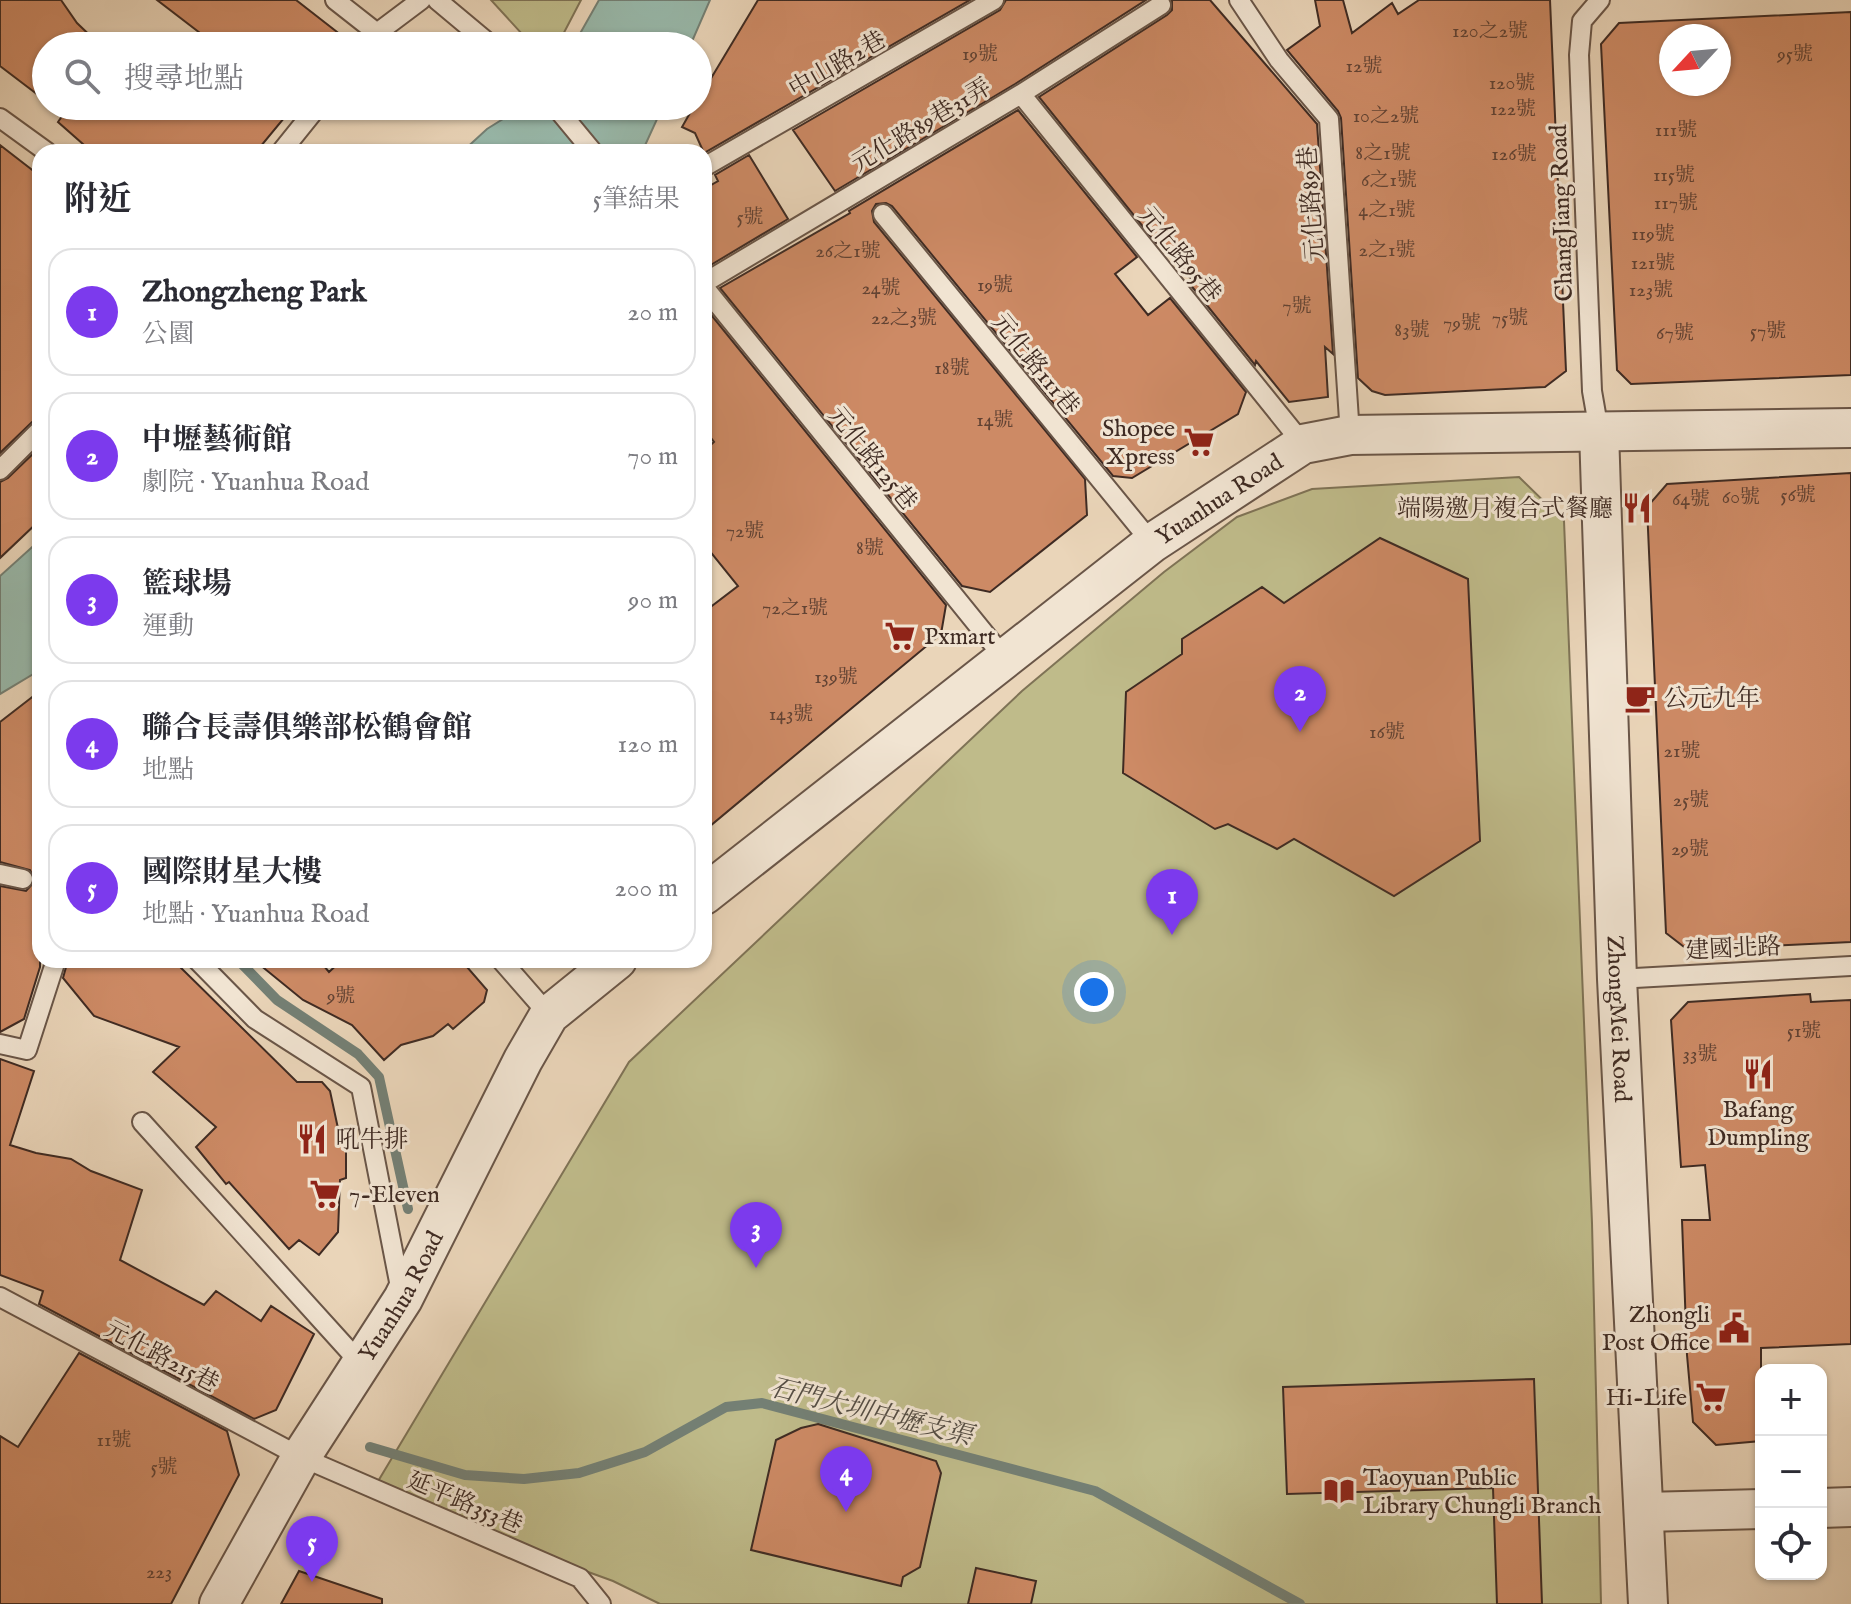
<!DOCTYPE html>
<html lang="zh-TW">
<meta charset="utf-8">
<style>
:root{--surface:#fff;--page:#f7f7f7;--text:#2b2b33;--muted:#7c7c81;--line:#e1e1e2;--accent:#7c3aed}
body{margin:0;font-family:"IM FELL English","Noto Serif TC",serif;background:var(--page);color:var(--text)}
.controls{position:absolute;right:24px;bottom:24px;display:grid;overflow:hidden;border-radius:16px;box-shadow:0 2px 6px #0004}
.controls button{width:72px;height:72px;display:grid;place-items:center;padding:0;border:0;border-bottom:2px solid var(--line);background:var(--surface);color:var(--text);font:40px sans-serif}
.compass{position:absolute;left:1659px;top:24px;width:72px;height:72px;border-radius:50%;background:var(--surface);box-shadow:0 2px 6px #0004;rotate:244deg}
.you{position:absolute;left:1094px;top:992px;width:28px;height:28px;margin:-20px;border:6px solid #fff;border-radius:50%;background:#1a73e8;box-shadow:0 0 0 12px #1a73e833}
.badge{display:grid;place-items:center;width:52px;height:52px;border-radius:50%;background:var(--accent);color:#fff;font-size:26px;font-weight:700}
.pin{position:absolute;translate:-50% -66px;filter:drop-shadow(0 2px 4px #0008)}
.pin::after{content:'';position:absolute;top:42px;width:28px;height:24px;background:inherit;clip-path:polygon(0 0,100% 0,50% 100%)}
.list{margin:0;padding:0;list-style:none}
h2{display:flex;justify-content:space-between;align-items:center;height:104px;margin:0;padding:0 32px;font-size:34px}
h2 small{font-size:26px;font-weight:400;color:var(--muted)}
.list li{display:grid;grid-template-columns:52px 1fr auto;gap:24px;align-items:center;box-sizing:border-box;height:128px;margin:0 16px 16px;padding:0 16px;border:2px solid var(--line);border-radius:24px}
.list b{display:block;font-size:30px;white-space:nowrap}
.list p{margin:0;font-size:26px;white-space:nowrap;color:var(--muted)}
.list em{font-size:26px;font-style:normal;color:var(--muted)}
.icon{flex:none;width:44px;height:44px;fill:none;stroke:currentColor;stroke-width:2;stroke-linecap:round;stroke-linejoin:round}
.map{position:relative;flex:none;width:1851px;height:1604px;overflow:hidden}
.search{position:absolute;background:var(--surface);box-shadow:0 2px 6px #0004;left:32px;top:32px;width:680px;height:88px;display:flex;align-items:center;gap:20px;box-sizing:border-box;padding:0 28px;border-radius:44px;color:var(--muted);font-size:30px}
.panel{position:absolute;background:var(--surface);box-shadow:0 2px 6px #0004;left:32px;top:144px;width:680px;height:824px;border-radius:24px}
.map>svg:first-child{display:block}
</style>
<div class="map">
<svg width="1851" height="1604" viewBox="0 0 1851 1604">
<rect width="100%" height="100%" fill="#ead5b9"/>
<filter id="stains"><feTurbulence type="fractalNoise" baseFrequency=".0025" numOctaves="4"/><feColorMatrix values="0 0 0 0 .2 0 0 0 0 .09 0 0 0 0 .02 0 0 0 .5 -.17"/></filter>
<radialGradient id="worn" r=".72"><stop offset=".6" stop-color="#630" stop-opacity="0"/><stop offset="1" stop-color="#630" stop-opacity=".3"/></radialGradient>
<path fill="#bfbb8a" stroke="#7f7356" stroke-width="2" d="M 491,0 L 581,0 L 557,46 L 533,46 Z
M 1519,477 L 1564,521 L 1592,1223 L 1601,1604 L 660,1604 L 613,1581 L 371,1493 L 629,1062 L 1022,691 L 1164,572 L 1237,517 L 1312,489 Z"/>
<path fill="#98b9ab" stroke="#748075" stroke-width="2" d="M 599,0 L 710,0 L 690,46 L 573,46 Z
M 519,106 L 663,106 L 642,152 L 462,152 L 487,129 L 511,114 Z
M 40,540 L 40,670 L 0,694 L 0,576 Z"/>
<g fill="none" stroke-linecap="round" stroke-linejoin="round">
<path stroke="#748075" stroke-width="10" d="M 238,960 L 277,1000 L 358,1054 L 379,1077 L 408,1209
M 370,1447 L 465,1475 L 524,1479 L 579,1473 L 645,1452 L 726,1407 L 762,1403 L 1095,1491 L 1300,1604"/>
</g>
<path fill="#cd8a65" stroke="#3f2b23" stroke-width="2" fill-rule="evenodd" d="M 0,0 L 61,0 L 77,23 L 101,46 L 46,46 L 46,101 L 0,66 Z
M 157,0 L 296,0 L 355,46 L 217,46 Z
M 758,0 L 970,0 L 704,153 L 695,133 L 682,127 L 694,106 L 698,106 L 698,100 Z
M 1006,0 L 1146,0 L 1015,84 L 835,191 L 793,130 L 1000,10 Z
M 1172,0 L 1210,0 L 1317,124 L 1333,354 L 1325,347 L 1328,397 L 1289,402 L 1256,361 L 1255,365 L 1189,283 L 1192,280 L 1160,240 L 1156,243 L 1039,97 L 1167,15 L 1172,10 Z
M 1315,0 L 1343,0 L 1352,33 L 1392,3 L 1398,14 L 1419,0 L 1550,0 L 1566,371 L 1545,387 L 1385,395 L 1372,391 L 1358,378 L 1341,118 L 1338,111 L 1287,50 L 1320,26 Z
M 1851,12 L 1851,375 L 1631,384 L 1617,370 L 1601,44 L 1619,23 ZM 1671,36 L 1719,36 L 1719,84 L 1671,84 Z
M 69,106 L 294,106 L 256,152 L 92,152 L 58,122 Z
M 1018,110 L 1137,257 L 1115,274 L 1148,315 L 1170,298 L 1246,392 L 1238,414 L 1132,478 L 1113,476 L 892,206 L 886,203 L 876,204 L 872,211 L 874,222 L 1085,479 L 1087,515 L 990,592 L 962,586 L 720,288 L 850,213 L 849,211 Z
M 0,145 L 40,176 L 40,418 L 32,422 L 0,453 Z
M 749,155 L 788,219 L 704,269 L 704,189 L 718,181 L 715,175 Z
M 704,306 L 946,605 L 941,634 L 704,831 L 704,612 L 738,586 L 704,544 L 704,451 L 714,442 L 704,429 Z
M 40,447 L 40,520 L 0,558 L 0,482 L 8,478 Z
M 1851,473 L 1851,942 L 1688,950 L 1666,933 L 1647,507 L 1667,484 Z
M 1380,538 L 1468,579 L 1480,841 L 1394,896 L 1294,839 L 1277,849 L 1228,824 L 1215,829 L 1123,773 L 1126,692 L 1182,654 L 1182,639 L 1262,587 L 1284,603 Z
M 40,691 L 40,967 L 24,1019 L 0,1032 L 0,886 L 26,891 L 35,881 L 30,870 L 0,862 L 0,722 Z
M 68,960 L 173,960 L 297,1082 L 322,1082 L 330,1091 L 339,1133 L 346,1130 L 346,1178 L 340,1180 L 338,1232 L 319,1255 L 299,1240 L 289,1249 L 229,1182 L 226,1184 L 196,1147 L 216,1127 L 153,1072 L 179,1047 L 94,1016 L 63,978 Z
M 254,960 L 319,960 L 329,972 L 342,960 L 461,960 L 487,990 L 484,1002 L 453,1029 L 448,1024 L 433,1036 L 401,1045 L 384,1060 L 352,1025 L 303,1000 Z
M 1810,994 L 1811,1002 L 1851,1000 L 1851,1344 L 1761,1348 L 1761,1441 L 1716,1445 L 1693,1422 L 1687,1355 L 1682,1220 L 1710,1220 L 1705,1165 L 1681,1167 L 1671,1020 L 1688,1002 Z
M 0,1059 L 34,1071 L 10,1145 L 36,1153 L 71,1159 L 91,1171 L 142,1190 L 120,1260 L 204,1305 L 216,1291 L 261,1321 L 271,1306 L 314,1334 L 276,1410 L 254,1419 L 39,1304 L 43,1291 L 0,1275 Z
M 79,1353 L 227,1431 L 239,1475 L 171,1604 L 0,1604 L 0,1436 L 18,1447 Z
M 1534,1379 L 1542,1604 L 1497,1604 L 1493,1488 L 1287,1494 L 1283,1387 Z
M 818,1424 L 936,1461 L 941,1473 L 920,1567 L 903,1577 L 901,1586 L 751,1550 L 776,1440 L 801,1428 Z
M 976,1568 L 1036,1581 L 1031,1604 L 968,1604 Z
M 299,1571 L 382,1599 L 382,1604 L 281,1604 Z"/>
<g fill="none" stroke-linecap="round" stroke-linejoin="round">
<g stroke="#6a5648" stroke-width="22">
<path id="lane" d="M 335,0 L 377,33
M 437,0 L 492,46
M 1239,0 L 1279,60 L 1329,119 L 1350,435
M 367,46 L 377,33 L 421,0
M 1021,94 L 1303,444
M 555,106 L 593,152
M 0,118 L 47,152
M 281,152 L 318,106
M 704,167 L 994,0
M 883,214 L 1152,543
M 704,283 L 1021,94 L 1161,5
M 704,287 L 1006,660
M 1599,431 L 1592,391 L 1579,55 L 1582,21 L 1600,0
M 0,470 L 40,430
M 0,874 L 23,879
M 197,960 L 255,1019 L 361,1087 L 401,1292
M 501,960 L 549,1015
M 1617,979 L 1851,966
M 0,1044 L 27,1050 L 56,960
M 142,1122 L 361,1364
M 0,1297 L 301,1457 L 580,1578 L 601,1604"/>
</g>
<g stroke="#6a5648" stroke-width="42">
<g id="street">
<path id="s1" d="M 1599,431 L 1617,979 L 1648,1604"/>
<path id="s2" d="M 704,895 L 1152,543 L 1303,444 L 1350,435 L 1851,428"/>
<path d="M 1821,1508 L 1851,1507"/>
<path d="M 1645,1512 L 1761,1509"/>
<path id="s3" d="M 219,1604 L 301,1457 L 403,1299 L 523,1060 L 549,1015 L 617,960"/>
</g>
</g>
<use href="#lane" stroke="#f1e4d2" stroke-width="18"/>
<use href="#street" stroke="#f1e4d2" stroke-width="38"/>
</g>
<defs>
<g id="supermarket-bare" transform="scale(2.4)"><path d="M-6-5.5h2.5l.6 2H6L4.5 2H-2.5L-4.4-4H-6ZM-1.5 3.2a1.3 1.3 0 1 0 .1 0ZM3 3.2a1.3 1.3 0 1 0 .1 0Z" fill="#8f2418" stroke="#f1e4d2" stroke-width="2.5" paint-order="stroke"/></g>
<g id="restaurant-bare" transform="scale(2.4)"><path d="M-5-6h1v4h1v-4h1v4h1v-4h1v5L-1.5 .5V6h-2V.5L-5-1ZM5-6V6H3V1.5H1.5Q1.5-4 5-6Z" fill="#8f2418" stroke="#f1e4d2" stroke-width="2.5" paint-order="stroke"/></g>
<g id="cafe-bare" transform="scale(2.4)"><path d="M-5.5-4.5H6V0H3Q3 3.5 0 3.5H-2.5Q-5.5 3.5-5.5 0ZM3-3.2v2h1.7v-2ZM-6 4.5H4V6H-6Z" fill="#8f2418" stroke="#f1e4d2" stroke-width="2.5" paint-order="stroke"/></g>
<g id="civic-bare" transform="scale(2.4)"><path d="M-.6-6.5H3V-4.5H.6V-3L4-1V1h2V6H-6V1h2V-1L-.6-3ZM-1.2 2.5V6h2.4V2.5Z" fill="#8f2418" stroke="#f1e4d2" stroke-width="2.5" paint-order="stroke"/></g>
<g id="library-bare" transform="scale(2.4)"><path d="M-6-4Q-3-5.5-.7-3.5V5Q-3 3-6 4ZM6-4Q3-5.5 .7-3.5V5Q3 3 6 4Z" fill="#8f2418" stroke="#f1e4d2" stroke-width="2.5" paint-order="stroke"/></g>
</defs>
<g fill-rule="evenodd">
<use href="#supermarket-bare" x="1199" y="442"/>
<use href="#restaurant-bare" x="1637" y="508"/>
<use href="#supermarket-bare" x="900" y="636"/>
<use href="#cafe-bare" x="1640" y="698"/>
<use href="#restaurant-bare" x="1758" y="1074"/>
<use href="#restaurant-bare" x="312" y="1139"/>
<use href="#supermarket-bare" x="325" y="1194"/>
<use href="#civic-bare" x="1734" y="1328"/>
<use href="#supermarket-bare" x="1711" y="1397"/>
<use href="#library-bare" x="1339" y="1491"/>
</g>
<g text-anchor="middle" stroke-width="6" stroke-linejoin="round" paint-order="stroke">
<g font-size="20" fill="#624334">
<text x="1490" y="37">120之2號</text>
<text x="980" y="60">19號</text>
<text x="1795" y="60">95號</text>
<text x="1364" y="72">12號</text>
<text x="1512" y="89">120號</text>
<text x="1513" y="115">122號</text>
<text x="1386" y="122">10之2號</text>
<text x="1676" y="136">111號</text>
<text x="1383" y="159">8之1號</text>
<text x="1514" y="160">126號</text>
<text x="1674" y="181">115號</text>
<text x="1389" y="186">6之1號</text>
<text x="1676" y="209">117號</text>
<text x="1387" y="216">4之1號</text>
<text x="750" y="223">5號</text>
<text x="1653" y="240">119號</text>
<text x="1387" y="256">2之1號</text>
<text x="848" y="257">26之1號</text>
<text x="1653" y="269">121號</text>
<text x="995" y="291">19號</text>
<text x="881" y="294">24號</text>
<text x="1651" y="296">123號</text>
<text x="1297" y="312">7號</text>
<text x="904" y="324">22之3號</text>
<text x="1510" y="324">75號</text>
<text x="1462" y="329">79號</text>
<text x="1412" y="336">83號</text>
<text x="1768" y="337">57號</text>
<text x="1675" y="339">67號</text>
<text x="952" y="374">18號</text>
<text x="995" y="426">14號</text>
<text x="1798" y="501">56號</text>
<text x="1741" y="503">60號</text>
<text x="1691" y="505">64號</text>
<text x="745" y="537">72號</text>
<text x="870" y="554">8號</text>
<text x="795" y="614">72之1號</text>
<text x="836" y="683">139號</text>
<text x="791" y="720">143號</text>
<text x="1387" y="738">16號</text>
<text x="1682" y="757">21號</text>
<text x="1691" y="806">25號</text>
<text x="1690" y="855">29號</text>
<text x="341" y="1002">9號</text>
<text x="1804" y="1037">51號</text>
<text x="1700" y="1060">33號</text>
<text x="114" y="1446">11號</text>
<text x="164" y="1473">5號</text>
<text x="159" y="1578">223</text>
</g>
<g font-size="24" fill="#3f2b23" stroke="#f1e4d2">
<text transform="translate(837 64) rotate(-30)" y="8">中山路2巷</text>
<text transform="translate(921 125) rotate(-31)" y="8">元化路89巷31弄</text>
<text transform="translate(1311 204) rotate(-94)" y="8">元化路89巷</text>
<text transform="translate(1561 213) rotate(-92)" y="8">ChangJiang Road</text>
<text transform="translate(1180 254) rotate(51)" y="8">元化路95巷</text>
<text transform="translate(1036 364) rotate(51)" y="8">元化路111巷</text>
<text transform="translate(873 458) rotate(51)" y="8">元化路125巷</text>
<text dy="8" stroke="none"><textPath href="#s2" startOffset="650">Yuanhua Road</textPath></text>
<text transform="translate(1733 948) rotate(-3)" y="8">建國北路</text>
<text dy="8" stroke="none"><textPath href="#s1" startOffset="588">ZhongMei Road</textPath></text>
<text dy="8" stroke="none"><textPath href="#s3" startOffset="358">Yuanhua Road</textPath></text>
<text transform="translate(162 1356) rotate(28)" y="8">元化路215巷</text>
<text transform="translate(465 1502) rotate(23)" y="8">延平路353巷</text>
</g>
<g font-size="24" fill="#3f2b23" stroke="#f1e4d2" text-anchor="start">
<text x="1175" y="436" text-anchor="end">Shopee<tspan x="1175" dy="28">Xpress</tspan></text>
<text x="1613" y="516" text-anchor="end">端陽邀月複合式餐廳</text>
<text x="924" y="644">Pxmart</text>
<text x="1664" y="706">公元九年</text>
<text x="1758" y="1117" text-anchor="middle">Bafang<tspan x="1758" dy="28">Dumpling</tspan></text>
<text x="336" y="1147">吼牛排</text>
<text x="349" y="1202">7-Eleven</text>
<text x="1710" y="1322" text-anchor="end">Zhongli<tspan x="1710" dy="28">Post Office</tspan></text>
<text x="1687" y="1405" text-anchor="end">Hi-Life</text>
<text x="1363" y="1485">Taoyuan Public<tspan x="1363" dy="28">Library Chungli Branch</tspan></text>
</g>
<g font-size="26" font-style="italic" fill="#554e45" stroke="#f1e4d2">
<text transform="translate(871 1411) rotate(14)" y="9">石門大圳中壢支渠</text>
</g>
</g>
<rect width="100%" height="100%" filter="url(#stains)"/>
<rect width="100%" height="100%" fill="url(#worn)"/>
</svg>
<div class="controls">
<button>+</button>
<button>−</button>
<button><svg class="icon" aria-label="locate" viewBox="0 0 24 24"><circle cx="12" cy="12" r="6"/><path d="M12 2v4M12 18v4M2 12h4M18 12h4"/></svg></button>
</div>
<svg class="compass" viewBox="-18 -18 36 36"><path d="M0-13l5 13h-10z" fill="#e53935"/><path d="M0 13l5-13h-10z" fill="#7c7c81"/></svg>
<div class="you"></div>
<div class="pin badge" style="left:1172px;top:935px">1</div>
<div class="pin badge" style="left:1300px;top:732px">2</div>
<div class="pin badge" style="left:756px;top:1268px">3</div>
<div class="pin badge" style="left:846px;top:1512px">4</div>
<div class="pin badge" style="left:312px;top:1582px">5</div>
<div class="search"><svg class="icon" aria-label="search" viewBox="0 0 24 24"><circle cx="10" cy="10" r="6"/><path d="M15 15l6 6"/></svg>搜尋地點</div>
<section class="panel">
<h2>附近<small>5筆結果</small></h2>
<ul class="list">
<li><span class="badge">1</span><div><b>Zhongzheng Park</b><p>公園</p></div><em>20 m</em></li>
<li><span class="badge">2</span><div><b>中壢藝術館</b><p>劇院 · Yuanhua Road</p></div><em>70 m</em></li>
<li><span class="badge">3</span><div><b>籃球場</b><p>運動</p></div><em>90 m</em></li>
<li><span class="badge">4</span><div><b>聯合長壽俱樂部松鶴會館</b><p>地點</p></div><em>120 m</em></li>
<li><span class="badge">5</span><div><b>國際財星大樓</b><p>地點 · Yuanhua Road</p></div><em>200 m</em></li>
</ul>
</section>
</div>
